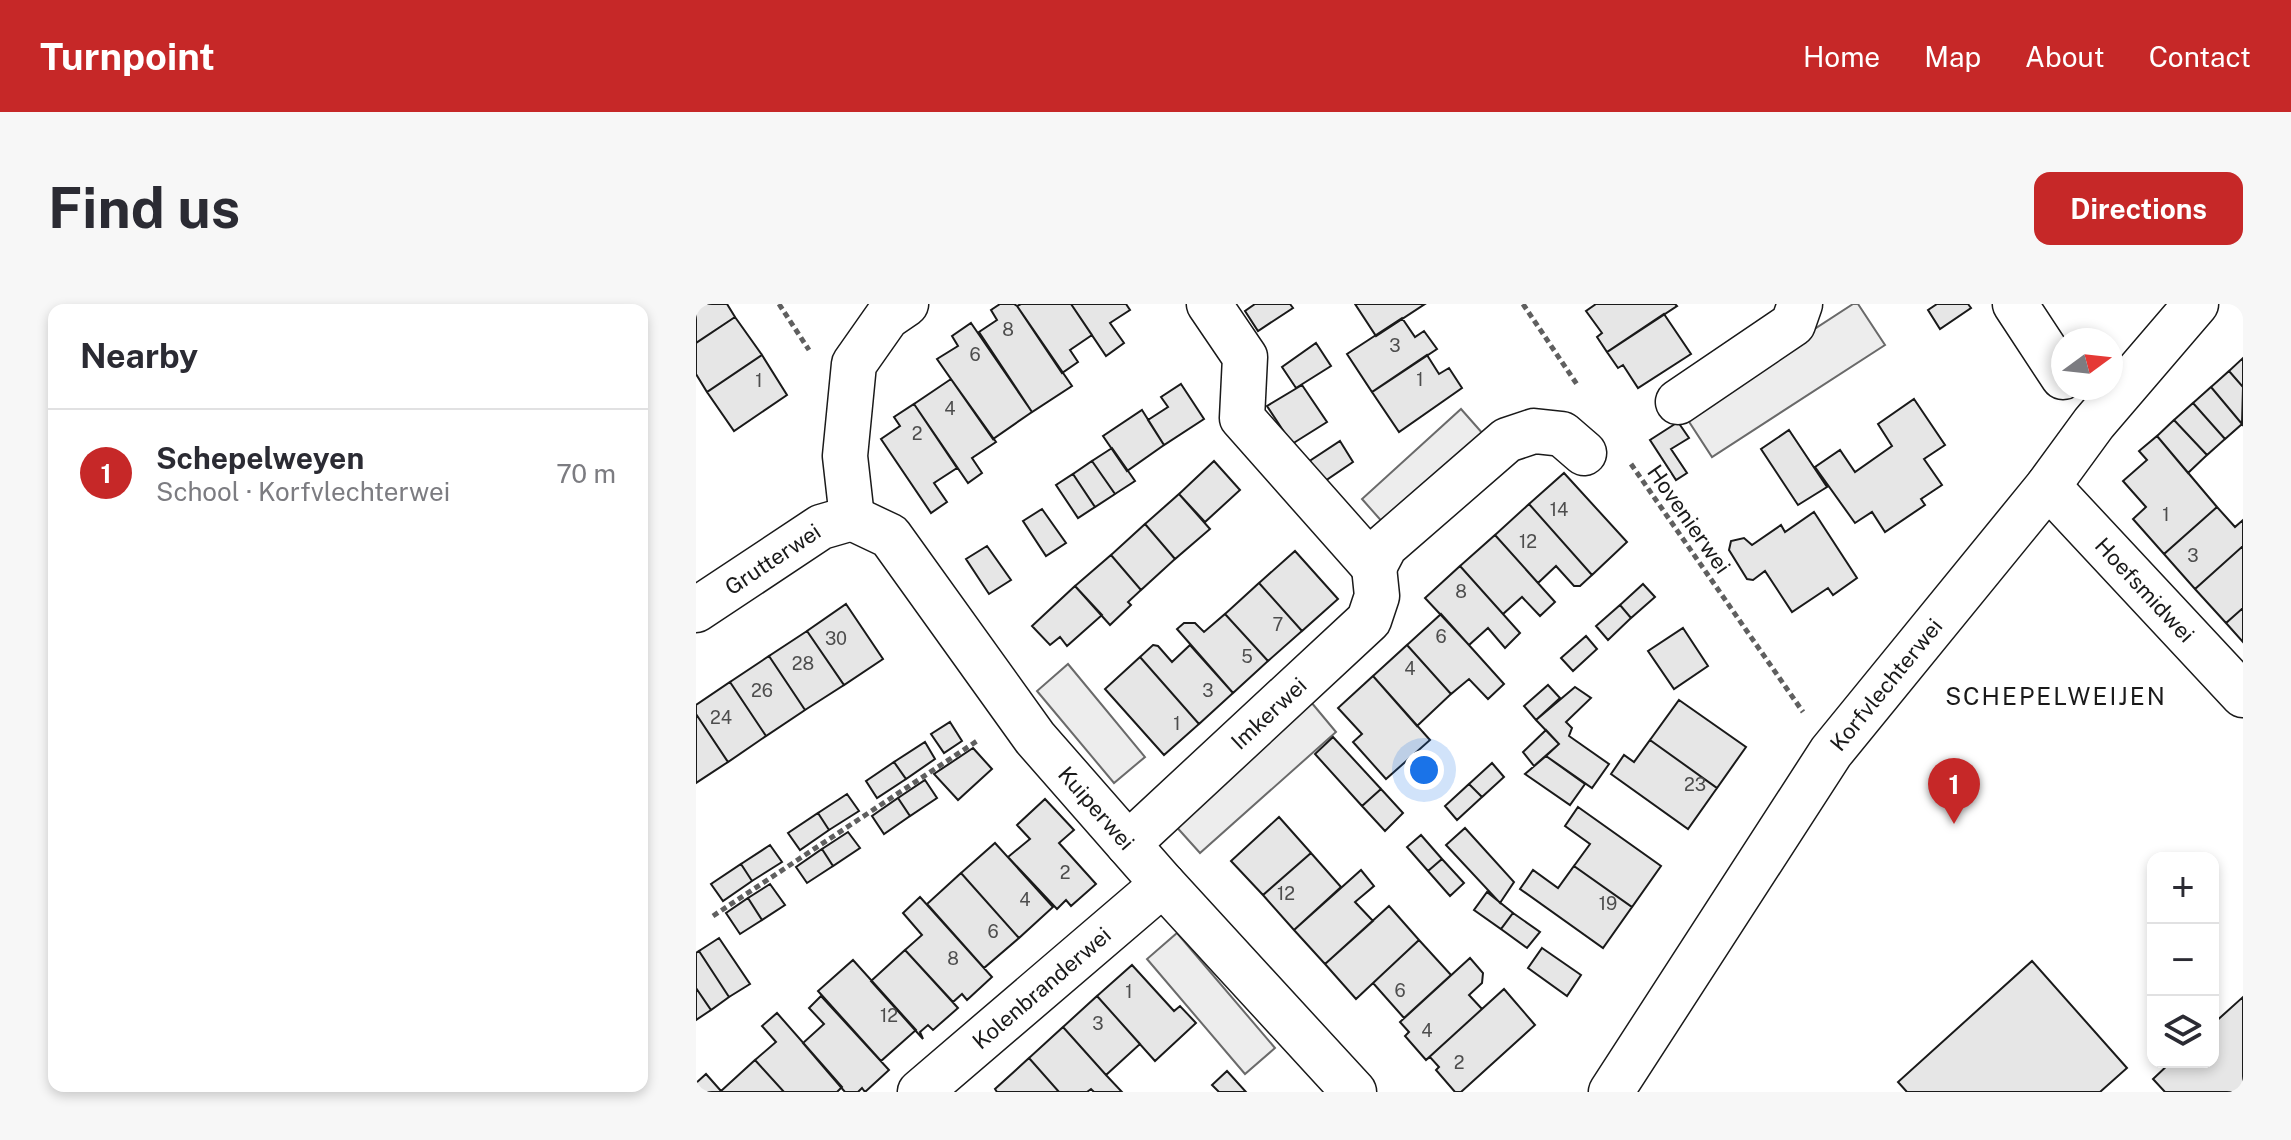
<!DOCTYPE html>
<meta charset="utf-8">
<style>
:root{--surface:#fff;--page:#f7f7f7;--text:#2b2b33;--muted:#7c7c81;--line:#e1e1e2;--accent:#c62828}
body{margin:0;font-family:"Public Sans",sans-serif;background:var(--page);color:var(--text)}
.controls{position:absolute;right:24px;bottom:24px;display:grid;overflow:hidden;border-radius:16px;box-shadow:0 4px 12px #0003}
.controls button{width:72px;height:72px;display:grid;place-items:center;padding:0;border:0;border-bottom:2px solid var(--line);background:var(--surface);color:var(--text);font:40px sans-serif}
.compass{position:absolute;left:1355px;top:24px;width:72px;height:72px;border-radius:50%;background:var(--surface);box-shadow:0 4px 12px #0003;rotate:75deg}
.you{position:absolute;left:728px;top:466px;width:28px;height:28px;margin:-20px;border:6px solid #fff;border-radius:50%;background:#1a73e8;box-shadow:0 0 0 12px #1a73e833}
.badge{display:grid;place-items:center;width:52px;height:52px;border-radius:50%;background:var(--accent);color:#fff;font-size:26px;font-weight:700}
.pin{position:absolute;translate:-50% -66px;filter:drop-shadow(0 2px 4px #0008)}
.pin::after{content:'';position:absolute;top:42px;width:28px;height:24px;background:inherit;clip-path:polygon(0 0,100% 0,50% 100%)}
.list{margin:0;padding:0;list-style:none}
h2{display:flex;justify-content:space-between;align-items:center;height:104px;margin:0;padding:0 32px;font-size:34px}
h2 small{font-size:26px;font-weight:400;color:var(--muted)}
.list li{display:grid;grid-template-columns:52px 1fr auto;gap:24px;align-items:center;box-sizing:border-box;height:128px;padding:0 32px;border-top:2px solid var(--line)}
.list b{display:block;font-size:30px;white-space:nowrap}
.list p{margin:0;font-size:26px;white-space:nowrap;color:var(--muted)}
.list em{font-size:26px;font-style:normal;color:var(--muted)}
.icon{flex:none;width:44px;height:44px;fill:none;stroke:currentColor;stroke-width:2;stroke-linecap:round;stroke-linejoin:round}
.map{position:relative;flex:none;width:1547px;height:788px;overflow:hidden;border-radius:16px}
header{display:flex;align-items:center;gap:48px;box-sizing:border-box;height:112px;padding:0 40px;background:var(--accent);color:#fff}
header strong{font-size:38px}
nav{display:flex;gap:44px;margin-inline-start:auto;font-size:28px}
.intro{display:flex;align-items:center;justify-content:space-between;box-sizing:border-box;height:192px;padding:0 48px}
h1{margin:0;font-size:56px}
.button{padding:20px 36px;border-radius:16px;background:var(--accent);color:#fff;font-size:28px;font-weight:700}
main{display:flex;gap:48px;padding:0 48px}
aside{flex:1;background:var(--surface);border-radius:16px;box-shadow:0 4px 12px #0003}
.map>svg:first-child{display:block}
</style>
<header>
<strong>Turnpoint</strong>
<nav><a>Home</a><a>Map</a><a>About</a><a>Contact</a></nav>
</header>
<div class="intro"><h1>Find us</h1><a class="button">Directions</a></div>
<main>
<aside>
<h2>Nearby<small></small></h2>
<ul class="list">
<li><span class="badge">1</span><div><b>Schepelweyen</b><p>School · Korfvlechterwei</p></div><em>70 m</em></li>
</ul>
</aside>
<div class="map">
<svg width="1547" height="788" viewBox="0 0 1547 788">
<rect width="100%" height="100%" fill="#fff"/>
<path fill="#ededed" stroke="#6a6a6a" stroke-width="2" d="M 1157,0 L 1162,0 L 1189,41 L 1016,153 L 988,110 Z
M 765,105 L 788,131 L 689,221 L 666,195 Z
M 372,360 L 449,453 L 418,479 L 341,387 Z
M 615,398 L 640,428 L 504,549 L 477,519 Z
M 481,629 L 579,744 L 549,770 L 451,655 Z"/>
<path fill="#e6e6e6" stroke="#1a1a1a" stroke-width="2" d="M 0,0 L 31,0 L 39,13 L 0,39 Z
M 304,0 L 318,0 L 321,2 L 376,82 L 336,108 L 283,28 L 301,16 L 295,6 Z
M 325,0 L 375,0 L 396,31 L 374,46 L 382,58 L 366,69 L 321,2 Z
M 375,0 L 430,0 L 434,6 L 414,19 L 428,39 L 410,52 Z
M 559,0 L 594,0 L 597,4 L 562,27 L 549,7 Z
M 659,0 L 729,0 L 680,32 Z
M 900,0 L 979,0 L 981,2 L 911,48 L 901,33 L 906,29 L 890,7 Z
M 1241,0 L 1272,0 L 1275,4 L 1244,25 L 1232,6 Z
M 968,10 L 995,50 L 942,84 L 927,61 L 922,64 L 911,48 Z
M 39,13 L 66,51 L 11,88 L 0,70 L 0,39 Z
M 706,14 L 719,33 L 728,27 L 741,45 L 676,88 L 651,50 Z
M 275,19 L 336,108 L 297,135 L 241,55 L 262,42 L 256,32 Z
M 620,39 L 635,62 L 600,84 L 586,63 Z
M 66,51 L 91,91 L 38,127 L 11,88 Z
M 731,51 L 743,70 L 753,64 L 766,84 L 703,128 L 676,88 Z
M 1547,54 L 1547,83 L 1533,67 Z
M 1533,67 L 1547,83 L 1546,120 L 1515,83 Z
M 255,75 L 300,138 L 276,154 L 286,169 L 272,179 L 218,100 Z
M 485,80 L 508,115 L 468,141 L 452,116 L 472,103 L 465,93 Z
M 606,81 L 631,118 L 596,140 L 571,102 Z
M 1515,83 L 1546,120 L 1529,135 L 1497,99 Z
M 1218,95 L 1249,141 L 1228,155 L 1246,181 L 1225,195 L 1229,201 L 1189,228 L 1176,208 L 1159,219 L 1119,163 L 1144,146 L 1159,168 L 1196,142 L 1182,120 Z
M 1497,99 L 1529,135 L 1511,151 L 1478,116 Z
M 218,100 L 261,164 L 238,179 L 251,198 L 235,209 L 185,135 L 204,122 L 198,113 Z
M 446,106 L 468,141 L 431,167 L 407,132 Z
M 1478,116 L 1511,151 L 1492,169 L 1461,132 Z
M 982,118 L 993,134 L 975,145 L 991,169 L 980,176 L 954,136 Z
M 1093,126 L 1131,183 L 1102,201 L 1065,145 Z
M 1461,132 L 1521,203 L 1468,250 L 1437,215 L 1450,203 L 1427,177 L 1451,156 L 1443,147 Z
M 644,137 L 657,158 L 623,181 L 609,160 Z
M 416,144 L 439,177 L 419,190 L 396,157 Z
M 396,157 L 419,190 L 399,203 L 377,170 Z
M 518,157 L 544,186 L 509,218 L 483,190 Z
M 868,169 L 931,238 L 896,271 L 833,200 Z
M 377,170 L 399,203 L 382,214 L 360,181 Z
M 483,190 L 514,225 L 479,255 L 449,220 Z
M 833,200 L 896,271 L 884,282 L 878,282 L 860,262 L 842,279 L 799,231 Z
M 1521,203 L 1539,223 L 1547,216 L 1547,242 L 1499,285 L 1468,250 Z
M 346,205 L 370,239 L 350,252 L 327,217 Z
M 1118,208 L 1161,274 L 1137,291 L 1132,284 L 1096,308 L 1069,267 L 1057,276 L 1051,275 L 1033,246 L 1035,237 L 1048,234 L 1056,241 L 1085,221 L 1089,228 Z
M 449,220 L 479,255 L 445,286 L 415,251 Z
M 799,231 L 859,298 L 844,312 L 826,293 L 807,310 L 764,262 Z
M 291,242 L 315,276 L 293,290 L 270,255 Z
M 1547,242 L 1547,304 L 1530,319 L 1499,285 Z
M 599,247 L 642,295 L 606,327 L 563,279 Z
M 415,251 L 445,286 L 432,298 L 435,301 L 414,321 L 379,282 Z
M 764,262 L 824,329 L 809,344 L 792,324 L 773,341 L 729,294 Z
M 563,279 L 606,327 L 572,357 L 529,310 Z
M 947,280 L 959,293 L 935,314 L 924,301 Z
M 379,282 L 406,311 L 371,342 L 364,333 L 354,341 L 336,322 Z
M 150,300 L 187,355 L 148,381 L 111,327 Z
M 924,301 L 935,314 L 912,336 L 900,322 Z
M 1547,304 L 1547,338 L 1530,319 Z
M 529,310 L 572,357 L 537,389 L 481,325 L 488,319 L 499,319 L 508,328 Z
M 745,310 L 808,380 L 792,395 L 773,375 L 755,390 L 711,341 Z
M 987,324 L 1012,362 L 978,385 L 952,347 Z
M 111,327 L 148,381 L 109,406 L 73,352 Z
M 890,332 L 901,345 L 877,367 L 865,354 Z
M 457,341 L 462,342 L 476,358 L 494,341 L 537,389 L 503,420 L 444,353 Z
M 711,341 L 755,390 L 721,422 L 677,372 Z
M 73,352 L 109,406 L 70,432 L 34,378 Z
M 444,353 L 503,420 L 468,451 L 409,385 Z
M 677,372 L 734,436 L 690,475 L 657,438 L 666,430 L 642,404 Z
M 34,378 L 70,432 L 32,458 L 0,410 L 0,401 Z
M 852,381 L 864,394 L 840,416 L 828,402 Z
M 879,383 L 895,394 L 870,418 L 876,424 L 873,432 L 913,460 L 896,484 L 850,452 L 863,440 L 840,416 Z
M 983,396 L 1050,443 L 1021,484 L 954,436 Z
M 0,410 L 32,458 L 0,479 Z
M 254,418 L 266,437 L 248,449 L 235,430 Z
M 850,426 L 863,440 L 838,462 L 827,448 Z
M 637,433 L 685,485 L 666,502 L 619,450 Z
M 954,436 L 1021,484 L 992,525 L 915,470 L 928,451 L 938,458 Z
M 229,438 L 239,455 L 210,475 L 198,458 Z
M 277,444 L 296,465 L 262,496 L 238,470 Z
M 850,452 L 889,480 L 874,501 L 829,470 Z
M 198,458 L 210,475 L 181,494 L 170,477 Z
M 796,459 L 808,473 L 786,493 L 773,480 Z
M 229,476 L 241,494 L 214,512 L 202,494 Z
M 773,480 L 786,493 L 761,516 L 749,502 Z
M 685,485 L 707,509 L 689,527 L 666,502 Z
M 151,490 L 163,507 L 133,526 L 122,509 Z
M 202,494 L 214,512 L 188,530 L 176,512 Z
M 349,495 L 378,526 L 363,539 L 400,580 L 375,602 L 370,596 L 361,605 L 312,553 L 334,535 L 321,521 Z
M 882,503 L 965,562 L 936,603 L 878,562 L 894,540 L 869,522 Z
M 122,509 L 133,526 L 104,546 L 92,529 Z
M 583,513 L 615,549 L 567,591 L 535,557 Z
M 769,524 L 818,578 L 804,599 L 750,541 Z
M 152,528 L 164,544 L 137,562 L 126,545 Z
M 725,531 L 746,555 L 732,567 L 711,543 Z
M 299,539 L 357,603 L 323,634 L 265,569 Z
M 74,541 L 86,558 L 56,577 L 45,560 Z
M 126,545 L 137,562 L 111,579 L 100,563 Z
M 615,549 L 645,583 L 598,626 L 567,591 Z
M 746,555 L 768,579 L 754,592 L 732,567 Z
M 45,560 L 56,577 L 27,597 L 15,580 Z
M 878,562 L 936,603 L 907,644 L 824,585 L 837,566 L 862,584 Z
M 665,566 L 678,582 L 659,598 L 677,617 L 629,660 L 598,626 Z
M 265,569 L 323,634 L 288,664 L 231,600 Z
M 74,580 L 89,601 L 66,616 L 52,594 Z
M 791,588 L 817,609 L 805,625 L 778,606 Z
M 224,593 L 296,673 L 271,696 L 266,690 L 257,698 L 209,646 L 226,631 L 207,609 Z
M 52,594 L 66,616 L 44,630 L 30,609 Z
M 693,602 L 723,636 L 660,695 L 629,660 Z
M 817,609 L 844,628 L 831,644 L 805,625 Z
M 23,634 L 54,680 L 33,693 L 3,647 Z
M 723,636 L 755,671 L 708,714 L 677,679 Z
M 846,644 L 885,671 L 871,692 L 832,664 Z
M 209,646 L 262,704 L 237,726 L 232,721 L 224,728 L 227,735 L 175,677 Z
M 3,647 L 33,693 L 15,706 L 0,684 L 0,649 Z
M 774,654 L 787,669 L 786,679 L 773,691 L 786,705 L 730,756 L 709,732 L 713,728 L 704,718 Z
M 157,656 L 220,726 L 185,757 L 122,687 Z
M 1336,657 L 1431,764 L 1404,788 L 1211,788 L 1202,778 Z
M 436,661 L 478,707 L 484,702 L 500,719 L 459,757 L 401,692 Z
M 0,684 L 15,706 L 0,716 Z
M 808,685 L 839,721 L 765,788 L 759,788 L 740,766 L 743,763 L 734,753 L 730,756 Z
M 125,692 L 193,766 L 169,788 L 166,784 L 162,788 L 149,788 L 107,739 L 128,720 L 113,704 Z
M 401,692 L 444,740 L 410,771 L 367,723 Z
M 1547,693 L 1547,788 L 1469,788 L 1457,775 L 1475,758 L 1517,758 L 1517,720 Z
M 81,709 L 146,783 L 141,788 L 88,788 L 59,756 L 80,738 L 66,722 Z
M 367,723 L 410,771 L 426,788 L 398,788 L 395,785 L 391,788 L 363,788 L 333,754 Z
M 333,754 L 363,788 L 301,788 L 299,785 Z
M 59,756 L 88,788 L 26,788 L 25,787 Z
M 531,767 L 550,788 L 523,788 L 516,781 Z
M 10,770 L 25,787 L 26,788 L 0,788 L 0,779 Z"/>
<g fill="none" stroke-linecap="round" stroke-linejoin="round">
<g stroke="#1a1a1a" stroke-width="47">
<g id="street">
<path d="M 513,0 L 549,53 L 546,114 L 678,263 L 689,242 L 811,136 L 838,127 L 866,130 L 888,149"/>
<path d="M 1319,0 L 1367,73"/>
<path d="M 982,98 L 1097,20 L 1104,0"/>
<path id="s1" d="M 1352,182 L 1547,391"/>
<path id="s2" d="M 156,214 L 194,232 L 339,434 L 467,580 L 658,788"/>
<path d="M 156,214 L 149,152 L 158,60 L 191,13 L 210,0"/>
<path id="s3" d="M 0,306 L 125,223 L 156,214"/>
<path id="s4" d="M 432,540 L 673,316 L 681,292 L 678,263"/>
<path id="s5" d="M 224,788 L 467,580"/>
<path id="s6" d="M 915,788 L 1135,448 L 1352,182 L 1398,119 L 1500,0"/>
</g>
</g>
<path stroke="#5f5f5f" stroke-width="5" stroke-dasharray="6 4" stroke-linecap="butt" d="M 83,0 L 113,46
M 827,0 L 882,82
M 935,160 L 1107,408
M 17,612 L 281,437"/>
<use href="#street" stroke="#fff" stroke-width="44"/>
</g>
<g text-anchor="middle" stroke-width="6" stroke-linejoin="round" paint-order="stroke">
<g font-size="18" fill="#4d4d4d">
<text x="312" y="32">8</text>
<text x="699" y="48">3</text>
<text x="279" y="57">6</text>
<text x="724" y="82">1</text>
<text x="63" y="83">1</text>
<text x="254" y="111">4</text>
<text x="221" y="136">2</text>
<text x="863" y="212">14</text>
<text x="1470" y="217">1</text>
<text x="832" y="244">12</text>
<text x="1497" y="258">3</text>
<text x="765" y="294">8</text>
<text x="582" y="327">7</text>
<text x="745" y="339">6</text>
<text x="140" y="341">30</text>
<text x="551" y="359">5</text>
<text x="107" y="366">28</text>
<text x="714" y="371">4</text>
<text x="66" y="393">26</text>
<text x="512" y="393">3</text>
<text x="25" y="420">24</text>
<text x="481" y="426">1</text>
<text x="999" y="487">23</text>
<text x="369" y="575">2</text>
<text x="590" y="596">12</text>
<text x="329" y="602">4</text>
<text x="912" y="606">19</text>
<text x="297" y="634">6</text>
<text x="257" y="661">8</text>
<text x="704" y="693">6</text>
<text x="433" y="694">1</text>
<text x="193" y="718">12</text>
<text x="402" y="726">3</text>
<text x="731" y="733">4</text>
<text x="763" y="765">2</text>
</g>
<g font-size="22" fill="#1a1a1a" stroke="#fff">
<text transform="translate(993 215) rotate(55)" y="8">Hovenierwei</text>
<text dy="8" stroke="none"><textPath href="#s3" startOffset="92">Grutterwei</textPath></text>
<text dy="8" stroke="none"><textPath href="#s1" startOffset="142">Hoefsmidwei</textPath></text>
<text dy="8" stroke="none"><textPath href="#s6" startOffset="492">Korfvlechterwei</textPath></text>
<text dy="8" stroke="none"><textPath href="#s4" startOffset="192">Imkerwei</textPath></text>
<text dy="8" stroke="none"><textPath href="#s2" startOffset="384">Kuiperwei</textPath></text>
<text dy="8" stroke="none"><textPath href="#s5" startOffset="160">Kolenbranderwei</textPath></text>
</g>
<g font-size="24" letter-spacing="2" fill="#1a1a1a" stroke="#fff">
<text x="1360" y="401">SCHEPELWEIJEN</text>
</g>
</g>
</svg>
<div class="controls">
<button>+</button>
<button>−</button>
<button><svg class="icon" aria-label="layers" viewBox="0 0 24 24"><path d="M12 4l9 5-9 5-9-5zM3 14l9 5 9-5"/></svg></button>
</div>
<svg class="compass" viewBox="-18 -18 36 36"><path d="M0-13l5 13h-10z" fill="#e53935"/><path d="M0 13l5-13h-10z" fill="#7c7c81"/></svg>
<div class="you"></div>
<div class="pin badge" style="left:1258px;top:520px">1</div>
</div>
</main>
